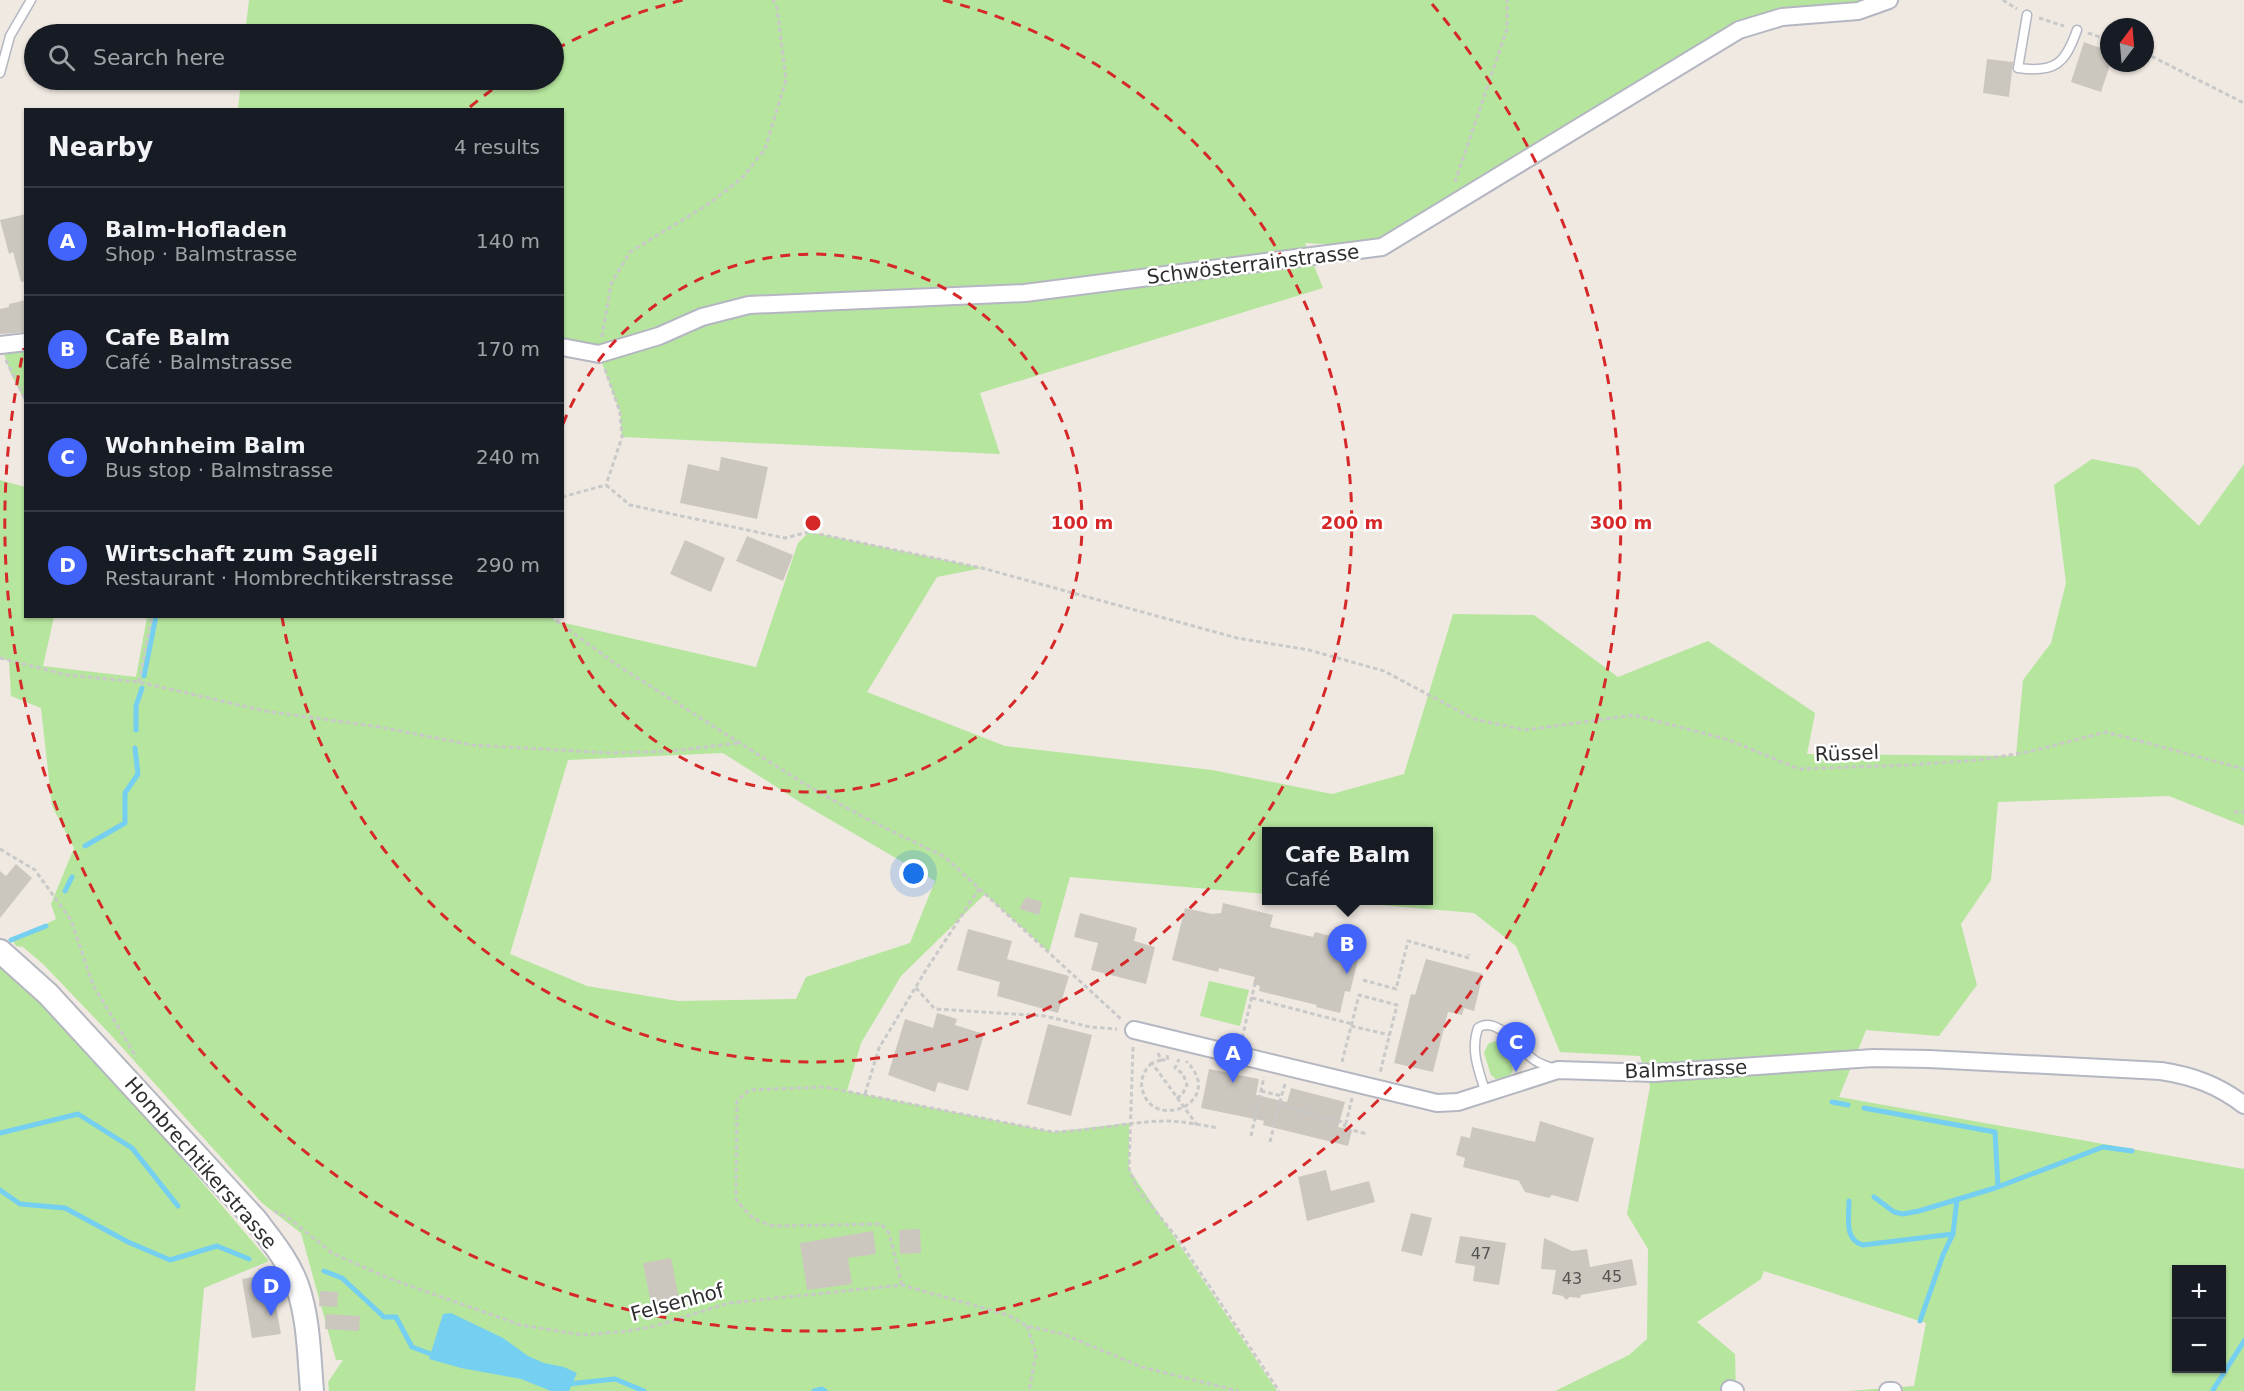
<!DOCTYPE html>
<meta charset="utf-8">
<style>
:root{--surface:#171b24;--page:#242831;--text:#f1f3f6;--muted:#9ea1a6;--line:#363941;--accent:#4264fb}
body{margin:0;font-family:"DejaVu Sans",sans-serif;background:var(--page);color:var(--text)}
.controls{position:absolute;right:18px;bottom:18px;display:grid;overflow:hidden;border-radius:0px;box-shadow:0 2px 4px #0004}
.controls button{width:54px;height:54px;display:grid;place-items:center;padding:0;border:0;border-bottom:2px solid var(--line);background:var(--surface);color:var(--text);font:30px sans-serif}
.compass{position:absolute;left:2100px;top:18px;width:54px;height:54px;border-radius:50%;background:var(--surface);box-shadow:0 2px 4px #0004;rotate:16deg}
.you{position:absolute;left:914px;top:874px;width:21px;height:21px;margin:-15px;border:4px solid #fff;border-radius:50%;background:#1a73e8;box-shadow:0 0 0 9px #1a73e833}
.badge{display:grid;place-items:center;width:39px;height:39px;border-radius:50%;background:var(--accent);color:#fff;font-size:20px;font-weight:700}
.pin{position:absolute;translate:-50% -50px;filter:drop-shadow(0 2px 3px #0008)}
.pin::after{content:'';position:absolute;top:32px;width:21px;height:18px;background:inherit;clip-path:polygon(0 0,100% 0,50% 100%)}
.popup{position:absolute;left:1262px;top:827px;width:171px;height:78px;box-sizing:border-box;display:grid;place-content:center;border-radius:0px;background:var(--surface);filter:drop-shadow(0 2px 4px #0005);font-size:20px;white-space:nowrap;color:var(--muted)}
.popup b{font-size:22px;color:var(--text)}
.popup::after{content:'';position:absolute;left:50%;top:100%;margin-left:-12px;border:12px solid transparent;border-top-color:var(--surface)}
.list{margin:0;padding:0;list-style:none}
h2{display:flex;justify-content:space-between;align-items:center;height:78px;margin:0;padding:0 24px;font-size:26px}
h2 small{font-size:20px;font-weight:400;color:var(--muted)}
.list li{display:grid;grid-template-columns:39px 1fr auto;gap:18px;align-items:center;box-sizing:border-box;height:108px;padding:0 24px;border-top:2px solid var(--line)}
.list b{display:block;font-size:22px;white-space:nowrap}
.list p{margin:0;font-size:20px;white-space:nowrap;color:var(--muted)}
.list em{font-size:20px;font-style:normal;color:var(--muted)}
.icon{flex:none;width:33px;height:33px;fill:none;stroke:currentColor;stroke-width:2;stroke-linecap:round;stroke-linejoin:round}
.map{position:relative;flex:none;width:2244px;height:1391px;overflow:hidden}
.search{position:absolute;background:var(--surface);box-shadow:0 2px 4px #0004;left:24px;top:24px;width:540px;height:66px;display:flex;align-items:center;gap:15px;box-sizing:border-box;padding:0 21px;border-radius:33px;color:var(--muted);font-size:22px}
.panel{position:absolute;background:var(--surface);box-shadow:0 2px 4px #0004;left:24px;top:108px;width:540px;height:510px;border-radius:0px}
.map>svg:first-child{display:block}
</style>
<div class="map">
<svg width="2244" height="1391" viewBox="0 0 2244 1391">
<rect width="100%" height="100%" fill="#efe9e1"/>
<path fill="#b6e59e" fill-rule="evenodd" d="M 249,0 L 1889,0 L 1739,30 L 1382,247 L 1305,243 L 1323,288 L 980,393 L 1000,454 L 622,437 L 620,412 L 599,355 L 563,347 L 562,110 L 238,110 L 241,80 L 554,80 L 554,34 L 245,34 Z
M 25,342 L 25,401 L 11,374 L 1,345 Z
M 2092,459 L 2138,468 L 2199,526 L 2244,464 L 2244,826 L 2169,796 L 1998,802 L 1991,880 L 1961,924 L 1977,985 L 1939,1036 L 1866,1030 L 1839,1097 L 2244,1169 L 2244,1391 L 1849,1391 L 1914,1386 L 1926,1323 L 1764,1271 L 1761,1279 L 1697,1322 L 1735,1354 L 1736,1391 L 1555,1391 L 1629,1355 L 1647,1339 L 1648,1249 L 1627,1214 L 1650,1086 L 1640,1056 L 1560,1052 L 1516,946 L 1474,913 L 1334,901 L 1428,900 L 1428,832 L 1266,832 L 1266,894 L 1070,877 L 1049,952 L 985,894 L 901,976 L 861,1043 L 847,1091 L 1053,1132 L 1129,1123 L 1129,1169 L 1277,1391 L 329,1391 L 328,1382 L 343,1360 L 336,1360 L 301,1233 L 262,1203 L 110,1034 L 43,964 L 23,947 L 16,946 L 13,941 L 56,919 L 51,904 L 74,848 L 52,806 L 41,708 L 11,696 L 9,661 L 0,658 L 0,480 L 25,487 L 26,616 L 54,617 L 43,666 L 136,677 L 147,617 L 548,616 L 556,621 L 756,667 L 798,543 L 809,532 L 982,568 L 937,577 L 867,692 L 1005,746 L 1212,770 L 1332,794 L 1404,774 L 1453,614 L 1534,615 L 1618,677 L 1708,641 L 1815,713 L 1807,754 L 2016,756 L 2023,680 L 2051,643 L 2066,583 L 2054,485 ZM 723,753 L 800,802 L 935,881 L 910,943 L 806,977 L 796,999 L 678,1001 L 587,986 L 510,954 L 568,760 ZM 2176,1270 L 2222,1270 L 2222,1368 L 2176,1368 Z
M 0,960 L 168,1142 L 269,1261 L 204,1288 L 195,1391 L 0,1391 Z
M 1209,981 L 1249,990 L 1240,1026 L 1200,1016 Z
M 1495,1041 L 1505,1047 L 1513,1070 L 1510,1076 L 1496,1079 L 1491,1075 L 1484,1053 L 1488,1044 Z"/>
<path fill="#75cff0" d="M 451,1313 L 503,1338 L 528,1356 L 544,1363 L 564,1367 L 577,1373 L 569,1391 L 551,1391 L 521,1379 L 461,1368 L 429,1359 L 443,1314 Z"/>
<g fill="none" stroke-linecap="round" stroke-linejoin="round">
<path stroke="#75cff0" stroke-width="5" d="M 144,676 L 156,616
M 136,730 L 136,706 L 142,688
M 85,846 L 125,823 L 125,793 L 138,774 L 135,748
M 65,891 L 72,877
M 11,940 L 46,926
M 1832,1102 L 1848,1105
M 1864,1108 L 1995,1132 L 1998,1187
M 0,1133 L 78,1114 L 132,1148 L 178,1206
M 0,1190 L 20,1204 L 65,1208 L 128,1242 L 170,1260 L 217,1246 L 249,1259
M 1874,1197 L 1894,1212 L 1903,1214 L 1919,1211 L 1995,1188 L 2103,1147 L 2132,1151
M 1849,1201 C 1849,1218 1844,1240 1863,1245 L 1953,1234 L 1957,1199
M 324,1271 L 342,1278 L 384,1317 L 396,1317 L 412,1347 L 436,1356
M 1920,1321 L 1943,1255 L 1953,1234
M 568,1384 L 615,1379 L 644,1391
M 2213,1390 L 2244,1341
M 814,1391 L 822,1389 L 825,1391"/>
</g>
<path fill="#cbc7bf" d="M 2084,42 L 2109,51 L 2109,68 L 2101,92 L 2071,82 Z
M 1987,59 L 2013,62 L 2009,97 L 1983,93 Z
M 26,214 L 26,281 L 21,282 L 13,252 L 9,254 L 0,220 Z
M 26,300 L 26,332 L 0,334 L 0,309 L 9,307 L 9,304 Z
M 721,457 L 768,467 L 757,519 L 680,503 L 688,464 L 719,471 Z
M 747,536 L 793,555 L 783,581 L 736,561 Z
M 685,540 L 725,558 L 711,592 L 670,574 Z
M 16,864 L 32,878 L 0,918 L 0,871 L 6,876 Z
M 1026,897 L 1042,902 L 1039,915 L 1019,909 Z
M 1223,903 L 1273,915 L 1270,927 L 1313,937 L 1315,932 L 1362,944 L 1350,992 L 1345,991 L 1340,1013 L 1316,1007 L 1317,1005 L 1259,991 L 1260,986 L 1253,984 L 1255,977 L 1219,968 L 1218,972 L 1172,960 L 1185,908 L 1212,914 L 1221,913 Z
M 1080,913 L 1137,928 L 1134,941 L 1155,947 L 1146,984 L 1091,970 L 1098,943 L 1074,937 Z
M 968,929 L 1012,941 L 1007,959 L 1069,976 L 1058,1013 L 997,996 L 1000,982 L 957,970 Z
M 1426,959 L 1483,974 L 1474,1011 L 1464,1008 L 1462,1015 L 1448,1012 L 1433,1072 L 1394,1063 L 1411,994 L 1415,995 Z
M 937,1013 L 957,1019 L 955,1025 L 984,1034 L 968,1091 L 938,1082 L 935,1092 L 888,1075 L 905,1019 L 933,1028 Z
M 1048,1024 L 1092,1035 L 1071,1116 L 1027,1104 Z
M 1209,1069 L 1259,1079 L 1256,1095 L 1287,1102 L 1291,1088 L 1345,1102 L 1338,1127 L 1352,1130 L 1348,1146 L 1263,1125 L 1264,1121 L 1201,1108 Z
M 1540,1121 L 1594,1138 L 1578,1202 L 1552,1195 L 1549,1198 L 1525,1192 L 1519,1181 L 1463,1167 L 1465,1158 L 1456,1155 L 1461,1136 L 1470,1138 L 1472,1127 L 1535,1142 Z
M 1326,1170 L 1331,1191 L 1369,1181 L 1375,1202 L 1307,1221 L 1298,1177 Z
M 1411,1213 L 1432,1218 L 1422,1256 L 1401,1251 Z
M 920,1229 L 921,1253 L 900,1254 L 899,1230 Z
M 873,1231 L 876,1254 L 848,1258 L 852,1284 L 807,1290 L 800,1243 Z
M 1460,1236 L 1506,1243 L 1499,1285 L 1473,1281 L 1475,1266 L 1455,1263 Z
M 1544,1238 L 1572,1251 L 1587,1249 L 1590,1267 L 1632,1259 L 1637,1285 L 1581,1295 L 1580,1298 L 1570,1297 L 1566,1300 L 1563,1296 L 1552,1294 L 1556,1270 L 1541,1269 Z
M 671,1258 L 680,1303 L 652,1309 L 643,1263 Z
M 270,1274 L 281,1334 L 252,1338 L 242,1279 Z
M 320,1291 L 338,1292 L 337,1307 L 319,1306 Z
M 326,1314 L 360,1316 L 359,1331 L 325,1329 Z"/>
<g fill="none" stroke-linecap="round" stroke-linejoin="round">
<g stroke="#b4b7c1" stroke-width="11">
<path id="lane" d="M 2027,15 L 2018,68 C 2055,73 2065,64 2077,30
M 0,73 L 10,36 L 31,0
M 1486,1094 C 1479,1071 1470,1051 1478,1028 C 1497,1015 1518,1048 1533,1059 C 1539,1064 1547,1066 1555,1069"/>
</g>
<g stroke="#b4b7c1" stroke-width="20">
<path id="street" d="M 0,345 L 26,342
M 562,347 L 599,354 L 659,336 L 702,317 L 749,305 L 1025,293 L 1382,247 L 1739,30 L 1782,17 L 1858,11 L 1889,0
M 1134,1030 L 1437,1103 L 1458,1102 L 1558,1070 L 1654,1073 L 1873,1058 L 1929,1059 L 2161,1071 C 2193,1076 2218,1085 2244,1105
M 1730,1389 L 1735,1391
M 1888,1391 L 1893,1391"/>
</g>
<g stroke="#b4b7c1" stroke-width="26">
<path id="secondary" d="M 0,951 L 48,994 L 255,1219 C 271,1240 288,1260 297,1285 C 309,1319 309,1356 312,1391"/>
</g>
<path stroke="#c9c9c9" stroke-width="3" stroke-dasharray="4.5 3" stroke-linecap="butt" d="M 2003,0 L 2017,9
M 2039,18 L 2064,26
M 2088,33 L 2109,40
M 2145,53 L 2244,103
M 1455,182 L 1507,29 L 1507,0
M 602,337 L 611,284 L 630,252 L 710,203 L 743,177 L 765,149 L 786,80 L 777,8 L 773,0
M 6,360 L 26,401
M 605,369 L 620,412 L 622,437 L 606,485
M 606,485 L 630,505 L 785,538 L 809,532 L 982,568 L 1237,638 L 1309,650 L 1384,671 L 1474,719 L 1525,730 L 1634,715 L 1729,740 L 1799,769 L 1909,765 L 1979,760 L 2028,752 L 2106,732 L 2244,769
M 562,497 L 606,485
M 550,616 L 617,665 L 803,783 L 865,818 L 945,857 L 1121,1019
M 0,658 L 67,675 L 139,682 L 265,711 L 380,727 L 472,745 L 612,753 L 672,751 L 738,743
M 139,682 L 152,616
M 2234,812 L 2244,812
M 0,849 L 35,870 L 71,920 L 93,985 L 135,1055 L 134,1058
M 1363,980 L 1396,989 L 1408,941 L 1469,958 L 1469,954
M 916,988 L 935,1009 L 1045,1016 L 1090,1027 L 1117,1029
M 1252,998 L 1352,1024
M 1351,1026 L 1390,1035
M 1242,1038 L 1255,984
M 1133,1047 L 1129,1169 L 1137,1188 L 1178,1239 L 1279,1391
M 1158,1053 L 1161,1060 L 1152,1063 L 1197,1125
M 1161,1060 L 1168,1060 L 1167,1055
M 1342,1062 L 1359,995 L 1397,1005 L 1380,1073
M 1152,1063 C 1145,1069 1140,1079 1142,1088 C 1151,1134 1228,1102 1186,1061
M 1285,1084 L 1279,1105 L 1346,1123 L 1352,1098
M 1261,1091 L 1282,1096
M 865,1094 L 879,1048 L 926,970 L 979,889
M 1177,1098 L 1182,1095 L 1187,1085 L 1183,1074 L 1175,1068 L 1179,1059
M 1345,1123 L 1344,1128 L 1367,1134
M 1251,1136 L 1264,1077
M 1270,1142 L 1279,1105
M 274,1211 L 290,1219 L 332,1253 L 388,1278 L 521,1325 L 583,1335 L 628,1331 L 655,1326 L 729,1303 L 902,1285 L 1008,1315 L 1027,1326 L 1063,1334 L 1142,1367 L 1238,1391
M 902,1285 L 889,1233 L 881,1224 L 774,1226 C 754,1221 748,1215 736,1199 L 737,1101 L 749,1090 L 825,1087 L 1053,1132 C 1090,1131 1127,1122 1164,1121 C 1182,1121 1201,1125 1219,1128
M 1027,1326 L 1036,1354 L 1029,1391"/>
<use href="#lane" stroke="#fff" stroke-width="8"/>
<use href="#street" stroke="#fff" stroke-width="16"/>
<use href="#secondary" stroke="#fff" stroke-width="22"/>
</g>
<g fill="none" stroke="#d62828" stroke-width="3" stroke-dasharray="10 8">
<path d="M563 424A269 269 0 1 1 561 617"/>
<path d="M470 107A539 539 0 0 1 504 81M556 49A539 539 0 0 1 683 0M943 0A539 539 0 1 1 282 617"/>
<path d="M1432 4A808 808 0 1 1 24 348"/>
</g>
<g text-anchor="middle" stroke-width="5" stroke-linejoin="round" paint-order="stroke">
<g font-size="16" fill="#555452">
<text x="1481" y="1259">47</text>
<text x="1612" y="1282">45</text>
<text x="1572" y="1284">43</text>
</g>
<g font-size="20" fill="#2e2e2e" stroke="#fff">
<text transform="translate(1253 264) rotate(-7)" y="7">Schwösterrainstrasse</text>
<text transform="translate(1847 753) rotate(-2)" y="7">Rüssel</text>
<text transform="translate(1686 1069) rotate(-2)" y="7">Balmstrasse</text>
<text transform="translate(201 1163) rotate(49)" y="7">Hombrechtikerstrasse</text>
<text transform="translate(677 1302) rotate(-15)" y="7">Felsenhof</text>
</g>
</g>
<circle cx="813" cy="523" r="9" fill="#d62828" stroke="#fff" stroke-width="3"/>
<g font-size="18" text-anchor="middle" font-weight="bold" fill="#d62828" stroke="#fff" stroke-width="5" stroke-linejoin="round" paint-order="stroke">
<text x="1082" y="529">100 m</text>
<text x="1352" y="529">200 m</text>
<text x="1621" y="529">300 m</text>
</g>
</svg>
<div class="controls">
<button>+</button>
<button>−</button>
</div>
<svg class="compass" viewBox="-18 -18 36 36"><path d="M0-13l5 13h-10z" fill="#e53935"/><path d="M0 13l5-13h-10z" fill="#9ea1a6"/></svg>
<div class="you"></div>
<div class="pin badge" style="left:1233px;top:1083px">A</div>
<div class="pin badge" style="left:1347px;top:974px">B</div>
<div class="popup"><b>Cafe Balm</b>Café</div>
<div class="pin badge" style="left:1516px;top:1072px">C</div>
<div class="pin badge" style="left:271px;top:1316px">D</div>
<div class="search"><svg class="icon" aria-label="search" viewBox="0 0 24 24"><circle cx="10" cy="10" r="6"/><path d="M15 15l6 6"/></svg>Search here</div>
<section class="panel">
<h2>Nearby<small>4 results</small></h2>
<ul class="list">
<li><span class="badge">A</span><div><b>Balm-Hofladen</b><p>Shop · Balmstrasse</p></div><em>140 m</em></li>
<li><span class="badge">B</span><div><b>Cafe Balm</b><p>Café · Balmstrasse</p></div><em>170 m</em></li>
<li><span class="badge">C</span><div><b>Wohnheim Balm</b><p>Bus stop · Balmstrasse</p></div><em>240 m</em></li>
<li><span class="badge">D</span><div><b>Wirtschaft zum Sageli</b><p>Restaurant · Hombrechtikerstrasse</p></div><em>290 m</em></li>
</ul>
</section>
</div>
